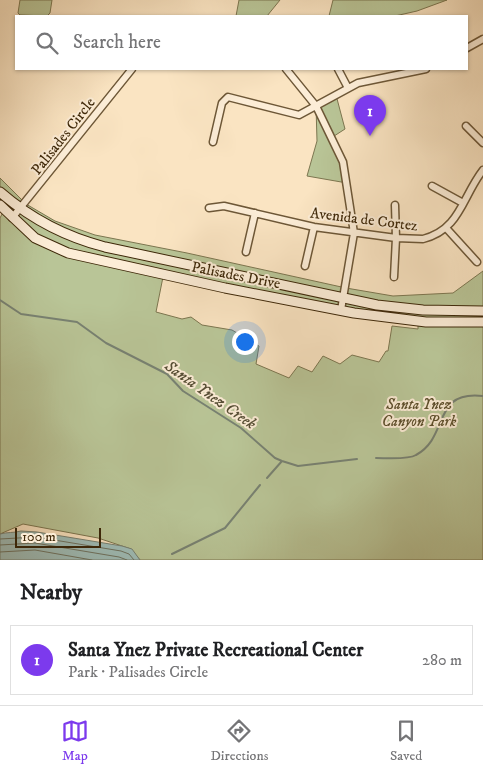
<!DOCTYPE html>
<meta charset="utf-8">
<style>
:root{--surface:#fff;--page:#f2f2f2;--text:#202124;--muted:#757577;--line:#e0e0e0;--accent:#7c3aed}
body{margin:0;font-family:"IM FELL DW Pica",serif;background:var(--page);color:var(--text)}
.scale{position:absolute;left:15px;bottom:12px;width:86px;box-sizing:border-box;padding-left:5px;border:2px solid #3e2809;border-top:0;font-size:14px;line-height:18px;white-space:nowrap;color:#3e2809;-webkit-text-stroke:4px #fcedd7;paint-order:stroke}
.you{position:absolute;left:244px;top:341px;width:18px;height:18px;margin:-12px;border:4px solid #fff;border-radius:50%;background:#1a73e8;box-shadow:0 0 0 8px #1a73e833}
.badge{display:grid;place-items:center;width:32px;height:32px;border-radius:50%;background:var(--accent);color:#fff;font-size:16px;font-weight:700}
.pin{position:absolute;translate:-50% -41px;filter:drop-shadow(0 1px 2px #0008)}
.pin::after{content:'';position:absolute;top:26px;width:18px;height:15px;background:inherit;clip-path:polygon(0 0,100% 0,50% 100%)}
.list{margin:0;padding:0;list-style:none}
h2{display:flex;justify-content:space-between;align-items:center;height:65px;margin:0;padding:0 20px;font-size:21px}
h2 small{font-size:16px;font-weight:400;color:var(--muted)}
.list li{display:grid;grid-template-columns:32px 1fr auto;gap:15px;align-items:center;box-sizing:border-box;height:70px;margin:0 10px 10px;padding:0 10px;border:1px solid var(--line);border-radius:0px}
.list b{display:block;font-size:19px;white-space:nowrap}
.list p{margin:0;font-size:16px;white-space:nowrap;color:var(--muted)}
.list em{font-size:16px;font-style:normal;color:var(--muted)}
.icon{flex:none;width:28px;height:28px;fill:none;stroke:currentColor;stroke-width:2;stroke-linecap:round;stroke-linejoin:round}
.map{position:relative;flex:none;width:483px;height:560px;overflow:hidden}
.search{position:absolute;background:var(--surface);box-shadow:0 1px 4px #0004;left:15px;right:15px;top:15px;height:55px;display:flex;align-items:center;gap:12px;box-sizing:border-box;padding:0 18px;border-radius:0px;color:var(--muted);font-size:19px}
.sheet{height:145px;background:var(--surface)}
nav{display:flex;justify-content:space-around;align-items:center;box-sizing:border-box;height:70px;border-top:1px solid var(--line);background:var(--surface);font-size:14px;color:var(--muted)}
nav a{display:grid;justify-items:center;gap:2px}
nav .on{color:var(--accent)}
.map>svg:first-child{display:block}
</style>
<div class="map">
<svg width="483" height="560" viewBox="0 0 483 560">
<rect width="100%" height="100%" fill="#fae4c2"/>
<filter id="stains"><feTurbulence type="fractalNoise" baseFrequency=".004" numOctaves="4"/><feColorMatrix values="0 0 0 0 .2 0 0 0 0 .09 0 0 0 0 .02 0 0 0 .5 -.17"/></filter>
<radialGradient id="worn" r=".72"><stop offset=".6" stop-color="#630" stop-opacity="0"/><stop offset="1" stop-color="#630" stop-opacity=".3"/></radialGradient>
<path fill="#b9c597" stroke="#7c7650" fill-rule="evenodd" d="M 20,0 L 52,0 L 50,13 L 47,16 L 20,15 L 18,13 Z
M 239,0 L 280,0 L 267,16 L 236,16 Z
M 333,0 L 447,0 L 417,11 L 395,16 L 329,16 Z
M 336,95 L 345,129 L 331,138 L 343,162 L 347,183 L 307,176 L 317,141 L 316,106 Z
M 0,178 L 26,204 L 55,221 L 95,235 L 187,253 L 346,288 L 393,296 L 453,293 L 483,271 L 483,560 L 140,560 L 131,549 L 98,538 L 23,524 L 0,534 L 0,218 L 3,212 L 0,208 ZM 164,272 L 384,317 L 418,321 L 418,329 L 392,326 L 388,351 L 386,351 L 379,362 L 352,355 L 340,364 L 323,356 L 312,372 L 298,366 L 289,378 L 256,364 L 259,346 L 232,330 L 202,325 L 191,317 L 182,319 L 156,312 Z"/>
<path fill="#9fbeb9" stroke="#788273" d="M 21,531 L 37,532 L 122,546 L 132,549 L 140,560 L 0,560 L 0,534 C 7,532 14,533 21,531 Z"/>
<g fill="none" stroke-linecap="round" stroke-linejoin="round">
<path stroke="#6e7361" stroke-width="1" d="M 0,539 L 36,537 L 121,551 L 129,554 L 134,560
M 0,545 L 35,543 L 119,557 L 127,560
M 0,552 L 35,550 L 92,560"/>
<path stroke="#788273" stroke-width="2" d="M 0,300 L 21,314 L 77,322 L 106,343 L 167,374 L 183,391 L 241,428 L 275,458 L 282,461 L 298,466 L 357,459
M 376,458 C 386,458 408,460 416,455 C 450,437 431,390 483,396
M 267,478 L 282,461
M 172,554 L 225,528 L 260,485"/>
<g stroke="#6d5737" stroke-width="9">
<path id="street" d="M 467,48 L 483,39
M 286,69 L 316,106 L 343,162 L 354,233 L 341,310
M 338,69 L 348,88
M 466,126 L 483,143
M 213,142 L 222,103 L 228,97 L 299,115 L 358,83 L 426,69
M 432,186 L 463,203
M 209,208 L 224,206 L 314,227 L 396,238 L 423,239 C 460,230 462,197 483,170
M 12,218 L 132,69
M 447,229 L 477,262
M 246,252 L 255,213
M 305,266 L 314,227
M 394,277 L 396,238 L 395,205"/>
</g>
<g stroke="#3e2809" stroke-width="11">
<path id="secondary" d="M 0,192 C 31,219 66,237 105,247 L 377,305 L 423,310 L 483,311
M 0,205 L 35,238 L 68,253 L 225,288 L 354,313 L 426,322 L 483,322"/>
</g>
<use href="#street" stroke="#fcedd7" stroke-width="6"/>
<use href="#secondary" stroke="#fcedd7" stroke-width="9"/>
</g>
<g text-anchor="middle" stroke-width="4" stroke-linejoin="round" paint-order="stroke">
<g font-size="15" fill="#3e2809" stroke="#fcedd7">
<text transform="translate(63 136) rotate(-52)" y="5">Palisades Circle</text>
<text transform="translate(364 219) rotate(7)" y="5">Avenida de Cortez</text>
<text transform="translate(236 275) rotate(11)" y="5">Palisades Drive</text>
</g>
<g font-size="15" font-style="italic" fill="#5d4f2c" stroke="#fcedd7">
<text x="419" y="409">Santa Ynez<tspan x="419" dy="17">Canyon Park</tspan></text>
</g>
<g font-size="16" font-style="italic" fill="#564e35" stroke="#fcedd7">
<text transform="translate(211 394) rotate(35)" y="6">Santa Ynez Creek</text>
</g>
</g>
<rect width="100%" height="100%" filter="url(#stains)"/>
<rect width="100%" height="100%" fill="url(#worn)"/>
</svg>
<div class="scale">100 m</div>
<div class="you"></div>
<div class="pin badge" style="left:370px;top:136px">1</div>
<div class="search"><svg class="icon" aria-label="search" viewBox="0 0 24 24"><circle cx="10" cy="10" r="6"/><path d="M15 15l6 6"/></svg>Search here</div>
</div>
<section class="sheet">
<h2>Nearby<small></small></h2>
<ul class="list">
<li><span class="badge">1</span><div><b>Santa Ynez Private Recreational Center</b><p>Park · Palisades Circle</p></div><em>280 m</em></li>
</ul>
</section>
<nav>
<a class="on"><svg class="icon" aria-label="map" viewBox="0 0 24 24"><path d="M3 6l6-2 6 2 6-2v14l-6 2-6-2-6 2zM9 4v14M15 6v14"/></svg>Map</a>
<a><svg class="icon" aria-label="directions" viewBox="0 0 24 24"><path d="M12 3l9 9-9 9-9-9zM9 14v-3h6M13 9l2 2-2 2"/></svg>Directions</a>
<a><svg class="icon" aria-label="saved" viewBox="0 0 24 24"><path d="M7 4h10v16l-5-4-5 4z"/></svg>Saved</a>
</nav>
